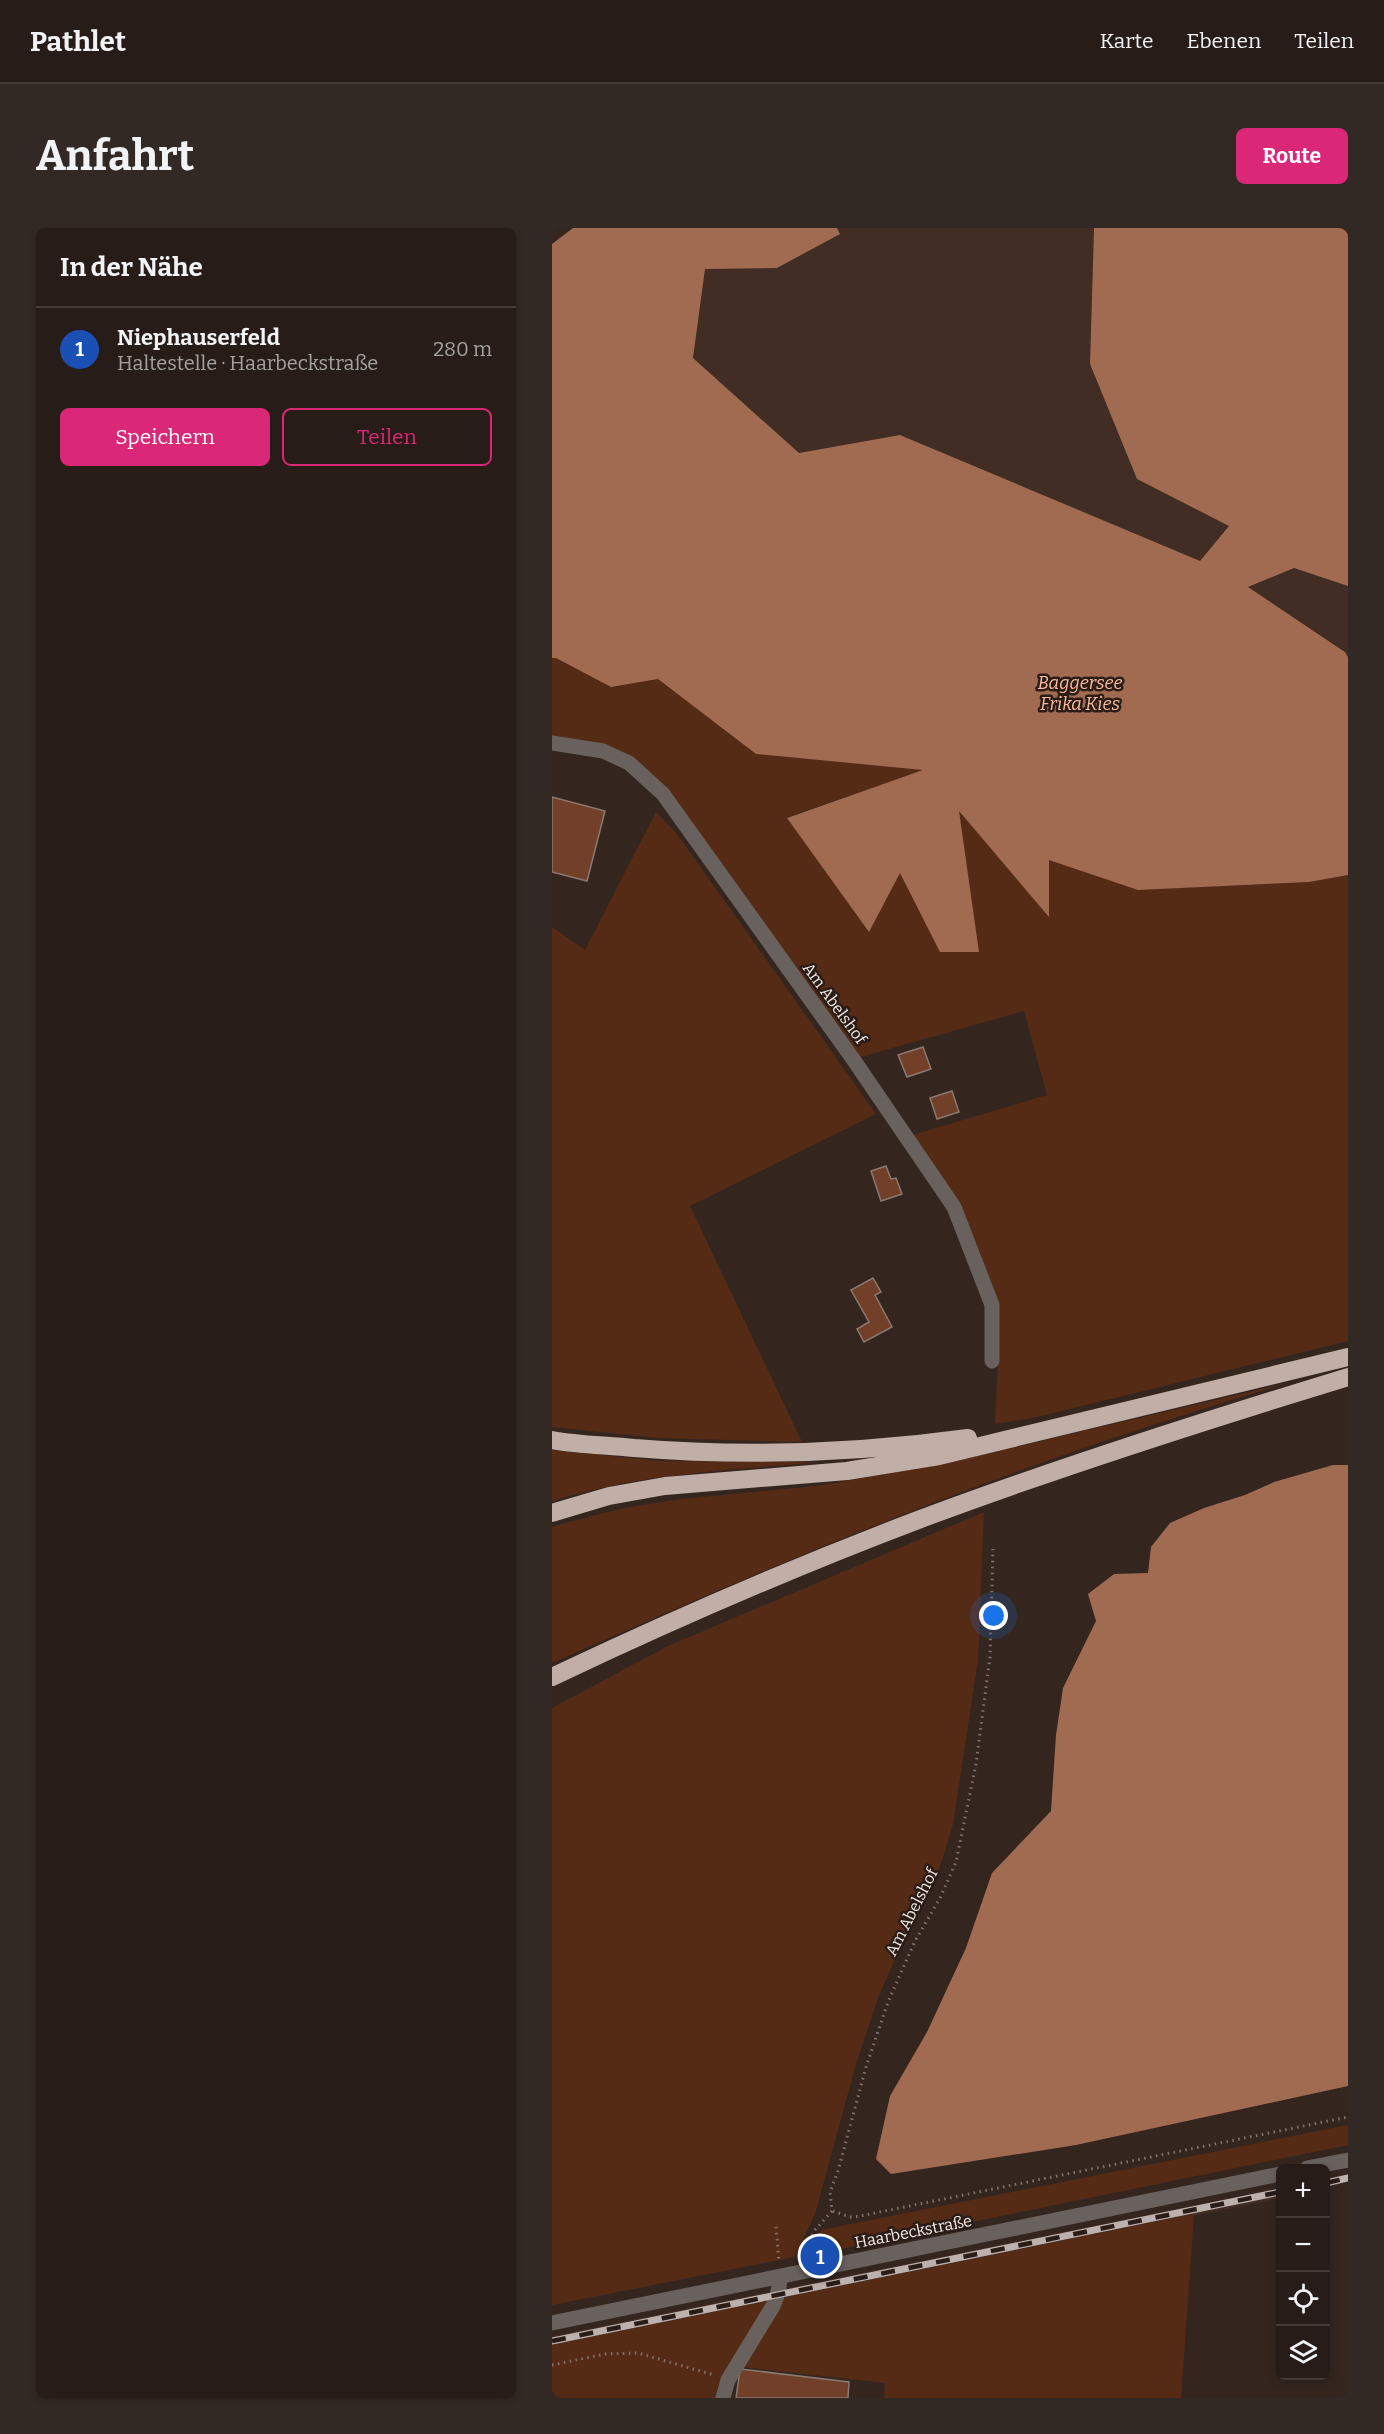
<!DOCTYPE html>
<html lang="de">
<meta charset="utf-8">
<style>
:root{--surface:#271c17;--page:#332924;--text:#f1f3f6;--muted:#a4a1a1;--line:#433a36;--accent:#db2777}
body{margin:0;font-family:Bitter,serif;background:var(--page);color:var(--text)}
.controls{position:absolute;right:18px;bottom:18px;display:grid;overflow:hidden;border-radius:9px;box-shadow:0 3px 9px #0003}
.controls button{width:54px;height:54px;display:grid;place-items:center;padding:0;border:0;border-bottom:2px solid var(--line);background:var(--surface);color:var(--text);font:30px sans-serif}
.you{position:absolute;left:442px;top:1388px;width:21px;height:21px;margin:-15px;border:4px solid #fff;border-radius:50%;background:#1a73e8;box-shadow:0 0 0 9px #1a73e833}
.badge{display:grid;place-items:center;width:39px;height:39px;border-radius:50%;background:var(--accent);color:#fff;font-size:20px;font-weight:700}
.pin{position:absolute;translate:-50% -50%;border:3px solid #fff;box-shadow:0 2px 6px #0006}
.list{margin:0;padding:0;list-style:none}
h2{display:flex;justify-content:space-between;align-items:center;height:78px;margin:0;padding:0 24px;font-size:26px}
h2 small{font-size:20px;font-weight:400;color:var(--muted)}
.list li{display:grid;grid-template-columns:39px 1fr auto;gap:18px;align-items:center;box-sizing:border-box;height:84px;padding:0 24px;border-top:2px solid var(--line)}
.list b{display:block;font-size:22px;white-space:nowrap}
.list p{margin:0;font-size:20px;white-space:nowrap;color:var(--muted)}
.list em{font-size:20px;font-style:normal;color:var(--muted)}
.actions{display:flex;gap:12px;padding:18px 24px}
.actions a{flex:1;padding:14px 0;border:2px solid var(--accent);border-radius:9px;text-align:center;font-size:21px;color:var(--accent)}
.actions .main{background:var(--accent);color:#fff}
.icon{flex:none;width:33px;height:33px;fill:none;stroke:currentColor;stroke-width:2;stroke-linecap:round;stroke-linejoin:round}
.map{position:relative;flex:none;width:796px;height:2170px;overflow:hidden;border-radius:9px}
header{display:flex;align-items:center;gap:36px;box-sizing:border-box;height:84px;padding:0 30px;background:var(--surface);border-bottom:2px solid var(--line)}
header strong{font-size:28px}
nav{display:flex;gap:33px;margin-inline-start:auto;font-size:21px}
.intro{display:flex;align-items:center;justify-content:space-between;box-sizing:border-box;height:144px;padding:0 36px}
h1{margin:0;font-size:42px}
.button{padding:15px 27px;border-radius:9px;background:var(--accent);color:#fff;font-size:21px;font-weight:700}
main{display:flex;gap:36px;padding:0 36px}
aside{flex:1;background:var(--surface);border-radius:9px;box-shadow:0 3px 9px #0003}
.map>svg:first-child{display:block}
</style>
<header>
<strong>Pathlet</strong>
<nav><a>Karte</a><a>Ebenen</a><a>Teilen</a></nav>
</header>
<div class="intro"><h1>Anfahrt</h1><a class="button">Route</a></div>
<main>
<aside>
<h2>In der Nähe<small></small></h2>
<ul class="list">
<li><span class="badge" style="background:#1a4fb4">1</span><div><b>Niephauserfeld</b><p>Haltestelle · Haarbeckstraße</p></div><em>280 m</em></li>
</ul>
<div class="actions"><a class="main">Speichern</a><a>Teilen</a></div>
</aside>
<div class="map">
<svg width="796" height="2170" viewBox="0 0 796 2170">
<rect width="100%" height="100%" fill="#34261f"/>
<path fill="#412d24" d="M 285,0 L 542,0 L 538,136 L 585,251 L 678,298 L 653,336 L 348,207 L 247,225 L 141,130 L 152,41 L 225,40 L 288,5 Z
M 742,340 L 796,358 L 796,429 L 793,423 L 696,359 Z
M 728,1960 L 728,1970 L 0,2120 L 0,2108 Z"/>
<path fill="#562b15" d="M 0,430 L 4,430 L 59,459 L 106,451 L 204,526 L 373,542 L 235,589 L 317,704 L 348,644 L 426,724 L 406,582 L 497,688 L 496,631 L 586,662 L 757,654 L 796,647 L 796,1113 L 485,1189 L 443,1196 L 446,1134 L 440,1077 L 402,979 L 354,909 L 495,867 L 472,783 L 301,831 L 111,566 L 77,534 L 0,515 Z
M 104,584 L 125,606 L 324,886 L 138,978 L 250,1214 L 106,1210 L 0,1199 L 0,699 L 33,722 Z
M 739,1154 C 642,1183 545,1214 450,1249 C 297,1305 148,1369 0,1435 L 0,1299 L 6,1297 L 72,1280 L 129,1271 L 265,1258 L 392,1236 Z
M 0,1222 L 108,1233 L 269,1234 C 179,1242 87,1246 0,1273 Z
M 432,1284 L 426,1432 L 401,1596 L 390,1633 L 377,1666 L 352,1710 L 326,1770 L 304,1836 L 263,1986 L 243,2029 L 0,2077 L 0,1480 L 116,1418 Z
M 796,1897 L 796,1917 L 264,2026 L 260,2023 L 269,2002 Z
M 642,1986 L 629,2170 L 332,2170 L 333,2155 L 182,2138 L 166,2170 L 0,2170 L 0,2117 Z"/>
<path fill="#a16b52" d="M 21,0 L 285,0 L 288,6 L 225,40 L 153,41 L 141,130 L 247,225 L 348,207 L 648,333 L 677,298 L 585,251 L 538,136 L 542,0 L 796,0 L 796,358 L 742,340 L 696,359 L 793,424 L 796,429 L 796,647 L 757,654 L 586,662 L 497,632 L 497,689 L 407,583 L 427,724 L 388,724 L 348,645 L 317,704 L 235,590 L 371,542 L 204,526 L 106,451 L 59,459 L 4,430 L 0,430 L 0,16 Z
M 781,1237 L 796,1237 L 796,1858 L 524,1917 L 339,1946 L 324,1931 L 338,1868 L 375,1804 L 414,1720 L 440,1645 L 499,1583 L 504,1507 L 511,1460 L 544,1393 L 536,1366 L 562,1346 L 596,1345 L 599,1319 L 618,1295 L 652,1280 L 693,1267 L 722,1254 Z"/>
<path fill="#724028" stroke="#8a7971" stroke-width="1.5" d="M 0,569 L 53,583 L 35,653 L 0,644 Z
M 371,819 L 379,841 L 355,849 L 346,827 Z
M 400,863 L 407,884 L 385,891 L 378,870 Z
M 334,938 L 339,951 L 344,950 L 350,966 L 329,973 L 319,943 Z
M 321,1050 L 329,1064 L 323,1067 L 340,1099 L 312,1114 L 305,1101 L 317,1094 L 299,1062 Z
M 188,2141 L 297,2154 L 296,2170 L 184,2170 Z"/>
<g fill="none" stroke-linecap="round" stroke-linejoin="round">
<path stroke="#827570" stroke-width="3" stroke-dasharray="1.5 4.5" stroke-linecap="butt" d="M 281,1983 L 298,1989 L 308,1988 L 796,1889
M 224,1999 L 227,2034
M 250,2029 L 262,2003 L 280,1983 L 278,1964 L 286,1943 L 314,1839 L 336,1774 L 363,1713 L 388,1670 L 404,1634 L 424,1536 L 438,1429 L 441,1321
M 0,2137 L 53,2126 L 86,2125 L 162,2147"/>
<path stroke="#69615e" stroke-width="15" d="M 0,515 L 51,523 L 77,535 L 111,566 L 301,831 L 402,979 L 440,1077 L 440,1133
M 755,1940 L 796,1932
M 0,2095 L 728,1946
M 171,2170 L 176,2152 L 221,2078 L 225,2068 L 229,2048"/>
<path stroke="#c1aea6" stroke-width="18" d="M 0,1212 C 27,1217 55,1217 82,1220 C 193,1229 306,1225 416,1210
M 0,1285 L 57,1268 L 113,1258 L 295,1243 L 387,1228 L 796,1129
M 0,1449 C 120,1392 242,1339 366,1292 C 507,1239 652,1193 796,1149"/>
<g stroke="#bdb1ad" stroke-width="7">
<path id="rail" d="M 774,1955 L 796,1950
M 0,2113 L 728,1964"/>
</g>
<use href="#rail" stroke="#2a1c16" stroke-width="4.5" stroke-dasharray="14" stroke-linecap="butt"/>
</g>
<g text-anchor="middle" stroke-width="5" stroke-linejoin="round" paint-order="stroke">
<g font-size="16" fill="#f3e9e5" stroke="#2a1c16">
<text transform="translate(283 775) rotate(54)" y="6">Am Abelshof</text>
<text transform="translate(359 1684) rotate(-63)" y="6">Am Abelshof</text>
<text transform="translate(361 2003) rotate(-11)" y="6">Haarbeckstraße</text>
</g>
<g font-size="18" font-style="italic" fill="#fdbb9c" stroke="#2a1c16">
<text x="528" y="461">Baggersee<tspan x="528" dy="21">Frika Kies</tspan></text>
</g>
</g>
</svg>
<div class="controls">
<button>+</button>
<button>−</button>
<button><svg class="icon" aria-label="locate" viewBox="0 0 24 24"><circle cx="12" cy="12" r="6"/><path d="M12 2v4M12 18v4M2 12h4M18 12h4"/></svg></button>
<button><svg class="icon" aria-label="layers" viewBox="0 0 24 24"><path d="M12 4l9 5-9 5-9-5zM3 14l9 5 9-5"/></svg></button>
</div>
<div class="you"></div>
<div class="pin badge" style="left:268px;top:2028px;background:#1a4fb4">1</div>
</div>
</main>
